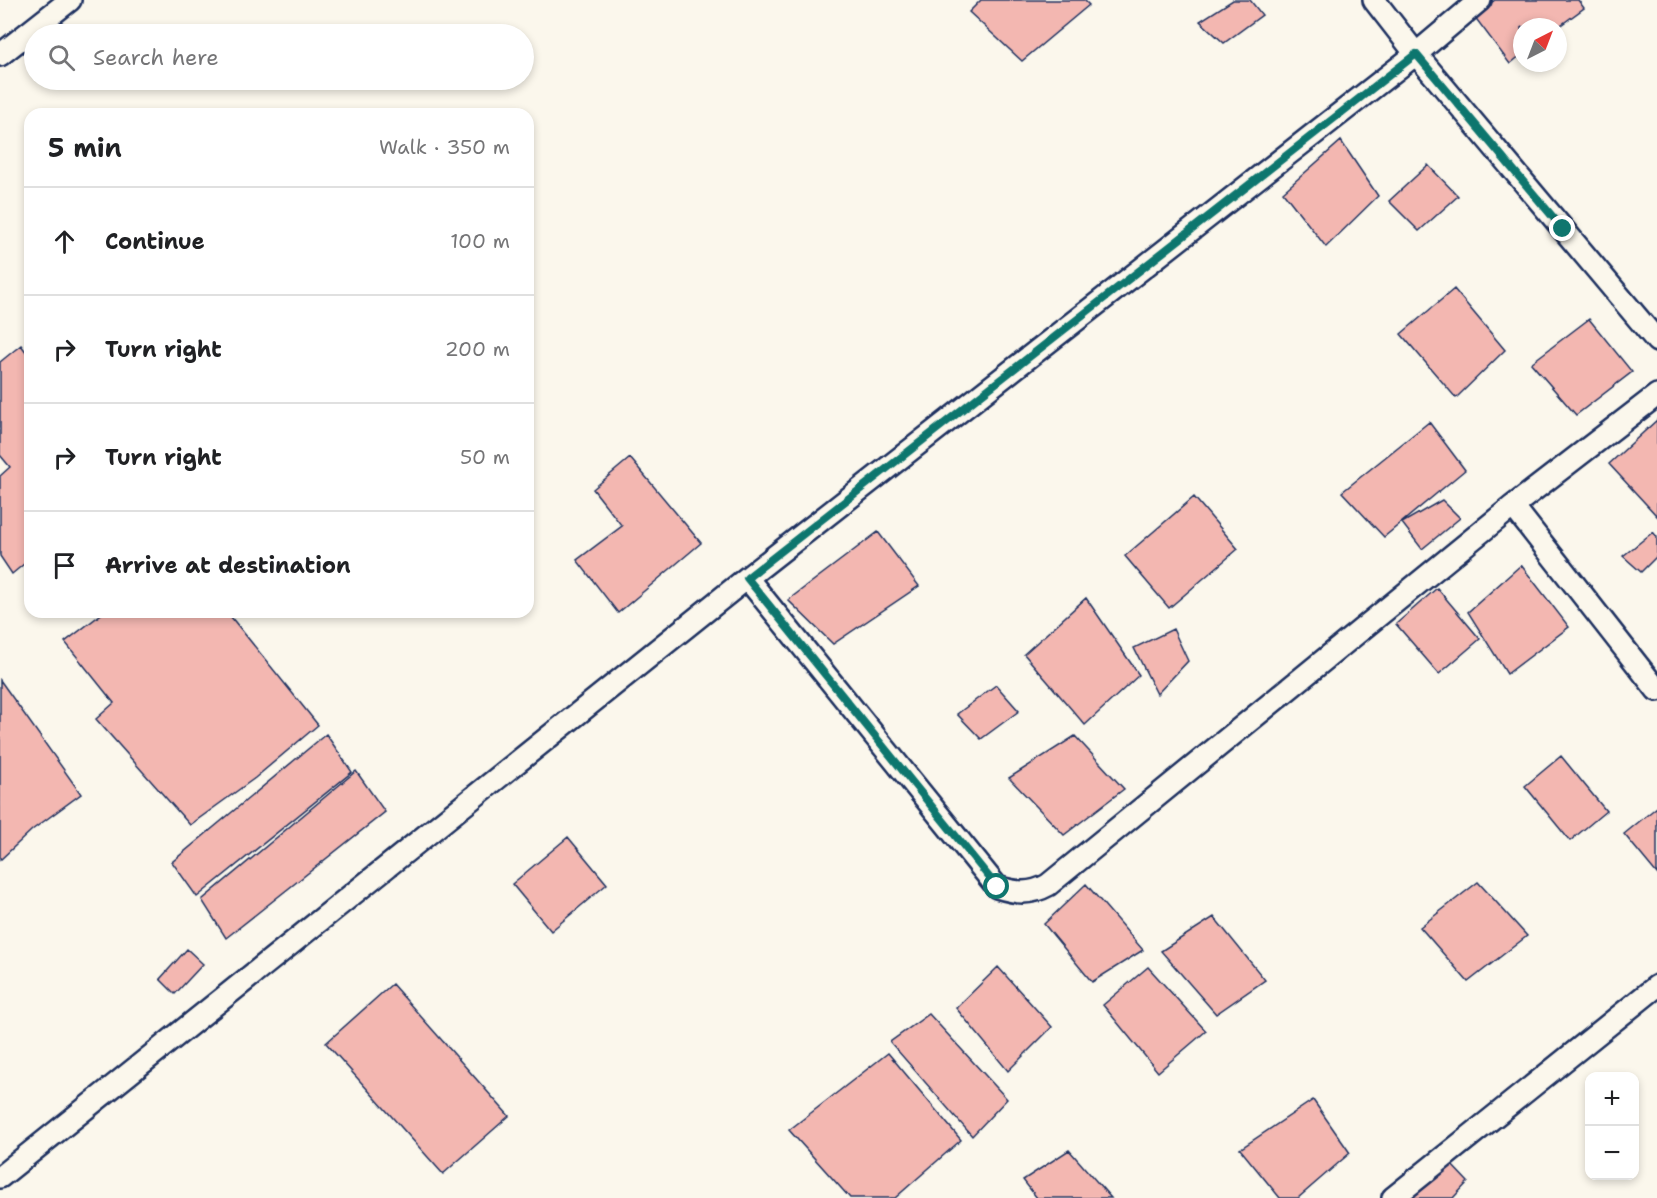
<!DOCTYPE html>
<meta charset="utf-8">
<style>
:root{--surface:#fff;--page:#f2f2f2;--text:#202124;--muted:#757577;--line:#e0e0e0}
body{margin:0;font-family:"Shantell Sans",sans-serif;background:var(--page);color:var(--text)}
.controls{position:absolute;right:18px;bottom:18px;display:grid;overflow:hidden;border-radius:12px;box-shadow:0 3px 9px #0003}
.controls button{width:54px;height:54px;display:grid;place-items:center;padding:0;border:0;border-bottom:2px solid var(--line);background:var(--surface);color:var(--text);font:30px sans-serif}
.compass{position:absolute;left:1513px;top:18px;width:54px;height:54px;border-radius:50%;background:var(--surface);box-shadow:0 3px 9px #0003;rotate:42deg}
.stop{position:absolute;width:18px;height:18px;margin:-14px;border:4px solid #0f766e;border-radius:50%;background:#fff}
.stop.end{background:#0f766e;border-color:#fff;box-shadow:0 2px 6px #0008}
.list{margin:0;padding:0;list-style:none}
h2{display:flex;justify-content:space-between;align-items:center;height:78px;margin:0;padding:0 24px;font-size:26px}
h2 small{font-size:20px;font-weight:400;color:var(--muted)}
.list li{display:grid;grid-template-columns:39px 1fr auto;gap:18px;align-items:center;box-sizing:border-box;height:108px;padding:0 24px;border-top:2px solid var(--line)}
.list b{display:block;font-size:22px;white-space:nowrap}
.list em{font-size:20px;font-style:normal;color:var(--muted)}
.icon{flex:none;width:33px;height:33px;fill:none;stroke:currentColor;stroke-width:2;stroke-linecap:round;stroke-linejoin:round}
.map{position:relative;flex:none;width:1657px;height:1198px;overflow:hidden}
.search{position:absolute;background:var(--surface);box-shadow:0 3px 9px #0003;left:24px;top:24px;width:510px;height:66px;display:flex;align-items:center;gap:15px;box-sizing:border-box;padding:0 21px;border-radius:33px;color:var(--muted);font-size:22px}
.panel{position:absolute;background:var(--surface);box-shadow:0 3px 9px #0003;left:24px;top:108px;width:510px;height:510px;border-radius:18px}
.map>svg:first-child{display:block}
</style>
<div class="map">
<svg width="1657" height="1198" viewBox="0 0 1657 1198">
<rect width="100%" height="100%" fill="#fbf7ec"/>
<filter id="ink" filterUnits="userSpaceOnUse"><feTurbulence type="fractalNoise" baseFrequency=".0167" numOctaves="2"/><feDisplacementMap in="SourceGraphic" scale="12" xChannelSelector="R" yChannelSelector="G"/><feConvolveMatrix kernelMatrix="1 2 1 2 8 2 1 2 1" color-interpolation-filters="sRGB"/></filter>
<g filter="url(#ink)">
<path fill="#f3b7b1" stroke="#1b2f5e" stroke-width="1.5" d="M 981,0 L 1084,0 L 1089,5 L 1022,61 L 969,12 Z
M 1233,0 L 1250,0 L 1262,15 L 1224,43 L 1200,21 Z
M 1495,0 L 1578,0 L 1584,8 L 1558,27 L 1522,27 L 1522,54 L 1510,64 L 1474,16 Z
M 1341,141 L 1378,196 L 1326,247 L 1283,192 Z
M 1428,165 L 1458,196 L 1419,231 L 1389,201 Z
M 1454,289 L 1505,350 L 1456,398 L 1401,334 Z
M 1589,319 L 1632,372 L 1576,415 L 1531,363 Z
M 21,345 L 30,357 L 30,559 L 12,574 L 0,556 L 0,476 L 10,467 L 0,455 L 0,362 Z
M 1657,420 L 1657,516 L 1609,464 Z
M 1429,422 L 1465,470 L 1384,537 L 1342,492 Z
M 630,458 L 701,543 L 618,613 L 577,560 L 622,526 L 593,489 Z
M 1194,497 L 1238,549 L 1169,608 L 1125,556 Z
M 1442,500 L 1460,518 L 1422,549 L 1402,523 Z
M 878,532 L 919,586 L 833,644 L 788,600 Z
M 1653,532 L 1657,537 L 1657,556 L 1641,572 L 1623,556 Z
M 1521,565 L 1569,627 L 1507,674 L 1468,612 Z
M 1437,588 L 1480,639 L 1439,674 L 1396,624 Z
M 1086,598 L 1139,675 L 1085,725 L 1024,654 Z
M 104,612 L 227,612 L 318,725 L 255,778 L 190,825 L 96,719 L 114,703 L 65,642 Z
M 1173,629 L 1188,661 L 1157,694 L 1134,648 Z
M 0,680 L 81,794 L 32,830 L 0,860 Z
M 996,685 L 1019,711 L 981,739 L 957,714 Z
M 326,734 L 352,772 L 197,897 L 172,862 Z
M 1075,736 L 1124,789 L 1064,835 L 1009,778 Z
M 1561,756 L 1606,811 L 1570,841 L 1525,786 Z
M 356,771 L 385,812 L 226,938 L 202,900 Z
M 1657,807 L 1657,874 L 1624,834 Z
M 568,837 L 607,884 L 551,931 L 512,884 Z
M 1478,882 L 1527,936 L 1468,982 L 1420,927 Z
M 1086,884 L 1143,950 L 1092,982 L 1044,924 Z
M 1214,917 L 1265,980 L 1216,1014 L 1161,951 Z
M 187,949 L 203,964 L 175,994 L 160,979 Z
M 998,967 L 1052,1027 L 1008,1071 L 956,1008 Z
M 1148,967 L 1206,1031 L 1158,1072 L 1103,1005 Z
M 392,984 L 509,1116 L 443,1174 L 326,1043 Z
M 929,1014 L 1007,1099 L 972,1136 L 890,1042 Z
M 888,1053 L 961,1140 L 895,1198 L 850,1198 L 789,1130 Z
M 1313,1100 L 1350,1153 L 1298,1198 L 1280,1198 L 1240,1149 Z
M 1069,1150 L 1111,1198 L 1037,1198 L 1023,1180 Z
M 1450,1163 L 1468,1182 L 1453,1198 L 1410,1198 Z"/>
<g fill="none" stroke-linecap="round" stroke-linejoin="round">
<g stroke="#1b2f5e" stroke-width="26">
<path id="street" d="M 1374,0 L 1416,54 L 1657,341
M 0,55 L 70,0
M 1513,506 L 1657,690
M 747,578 L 997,887 C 1016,893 1030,895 1048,885 L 1513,506 L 1657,395
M 0,1177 L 747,578 L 1416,54 L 1480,0
M 1393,1198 L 1657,986"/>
</g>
<use href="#street" stroke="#fbf7ec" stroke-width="21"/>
</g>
</g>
<g fill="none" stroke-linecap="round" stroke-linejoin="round" filter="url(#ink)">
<path stroke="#0f766e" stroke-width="8" d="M 997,887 L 747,578 L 1416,54 L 1563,229"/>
</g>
</svg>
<div class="controls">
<button>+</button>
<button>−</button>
</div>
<svg class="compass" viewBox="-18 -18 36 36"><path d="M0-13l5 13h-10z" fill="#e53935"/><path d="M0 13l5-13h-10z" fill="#757577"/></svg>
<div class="stop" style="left:997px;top:887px"></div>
<div class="stop end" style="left:1563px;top:229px"></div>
<div class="search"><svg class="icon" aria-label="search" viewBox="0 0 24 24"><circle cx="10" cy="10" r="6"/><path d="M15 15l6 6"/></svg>Search here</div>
<section class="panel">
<h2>5 min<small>Walk · 350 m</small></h2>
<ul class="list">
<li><svg class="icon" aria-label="ahead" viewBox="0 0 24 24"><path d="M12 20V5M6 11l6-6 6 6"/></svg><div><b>Continue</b></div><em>100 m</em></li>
<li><svg class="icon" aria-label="right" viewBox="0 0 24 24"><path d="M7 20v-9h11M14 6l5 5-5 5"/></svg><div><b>Turn right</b></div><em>200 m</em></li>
<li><svg class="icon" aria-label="right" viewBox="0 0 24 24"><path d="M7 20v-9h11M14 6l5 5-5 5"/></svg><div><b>Turn right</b></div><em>50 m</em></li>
<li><svg class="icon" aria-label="arrive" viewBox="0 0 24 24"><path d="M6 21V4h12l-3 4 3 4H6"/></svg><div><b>Arrive at destination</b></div></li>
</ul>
</section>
</div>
